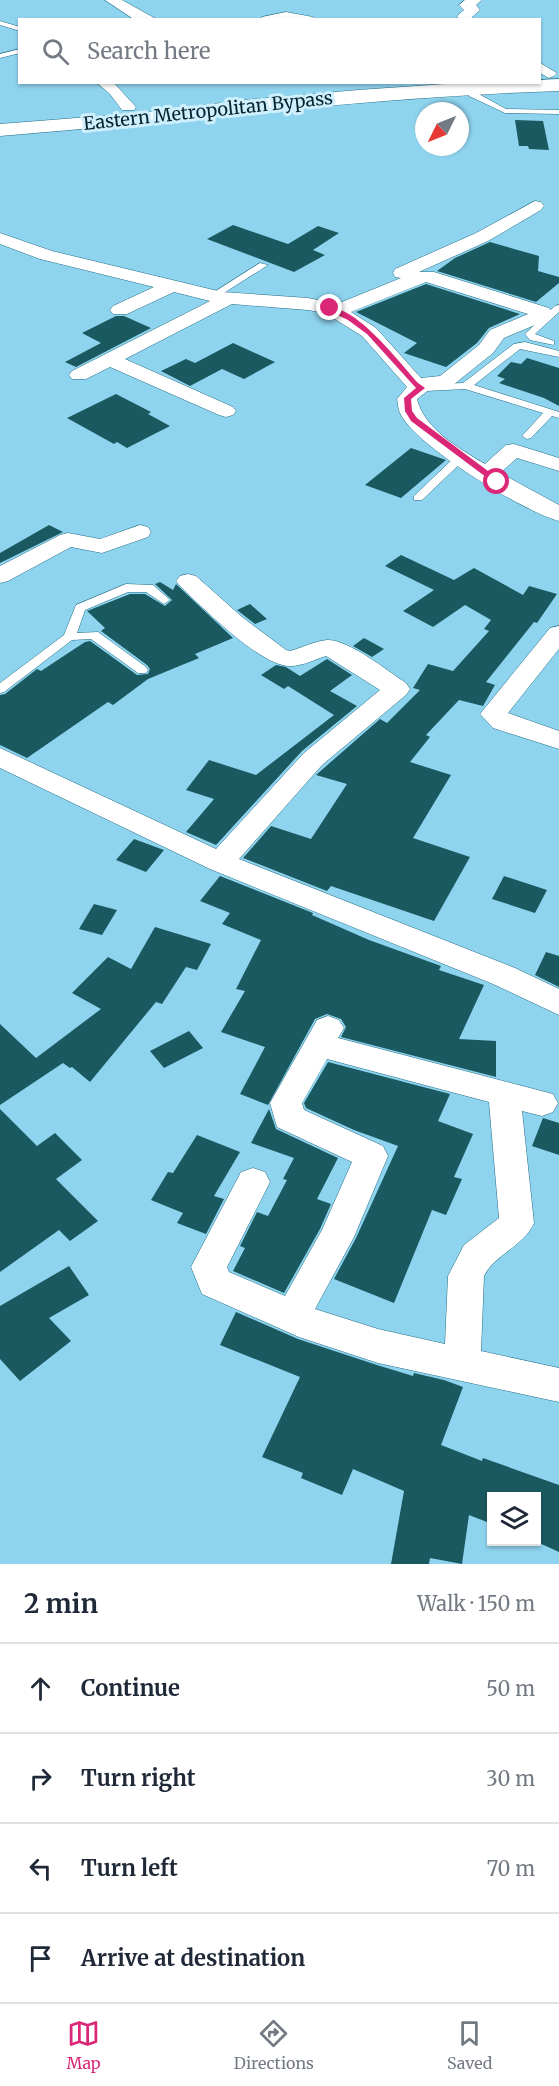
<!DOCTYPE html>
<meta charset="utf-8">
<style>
:root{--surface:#fff;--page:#f6f6f7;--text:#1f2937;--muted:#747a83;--line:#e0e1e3;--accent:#db2777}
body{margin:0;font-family:Merriweather,serif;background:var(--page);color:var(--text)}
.controls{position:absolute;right:18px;bottom:18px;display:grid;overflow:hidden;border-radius:0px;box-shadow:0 2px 4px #0004}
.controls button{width:54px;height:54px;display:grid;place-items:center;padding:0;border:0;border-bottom:2px solid var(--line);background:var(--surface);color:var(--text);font:30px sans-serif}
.compass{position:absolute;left:415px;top:102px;width:54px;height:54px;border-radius:50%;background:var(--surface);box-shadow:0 2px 4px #0004;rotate:227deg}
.stop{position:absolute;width:18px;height:18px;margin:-14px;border:4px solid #db2777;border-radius:50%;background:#fff}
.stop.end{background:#db2777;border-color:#fff;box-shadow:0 2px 6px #0008}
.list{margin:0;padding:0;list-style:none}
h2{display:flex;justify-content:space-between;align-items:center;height:78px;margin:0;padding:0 24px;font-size:26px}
h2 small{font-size:20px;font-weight:400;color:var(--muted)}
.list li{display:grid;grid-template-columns:39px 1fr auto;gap:18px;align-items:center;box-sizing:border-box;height:90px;padding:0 24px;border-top:2px solid var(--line)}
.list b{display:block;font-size:22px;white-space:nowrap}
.list em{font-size:20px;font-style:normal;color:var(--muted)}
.icon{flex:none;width:33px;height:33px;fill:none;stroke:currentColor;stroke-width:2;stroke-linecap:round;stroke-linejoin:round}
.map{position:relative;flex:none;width:559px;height:1564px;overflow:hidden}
.search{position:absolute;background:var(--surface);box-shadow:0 2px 4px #0004;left:18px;right:18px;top:18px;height:66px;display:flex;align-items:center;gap:15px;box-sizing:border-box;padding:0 21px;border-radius:0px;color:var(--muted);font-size:22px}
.sheet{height:438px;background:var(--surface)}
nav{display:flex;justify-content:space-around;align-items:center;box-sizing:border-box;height:84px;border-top:2px solid var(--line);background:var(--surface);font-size:16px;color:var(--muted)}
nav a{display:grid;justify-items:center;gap:3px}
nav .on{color:var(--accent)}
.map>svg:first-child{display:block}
</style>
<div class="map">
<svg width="559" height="1564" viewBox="0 0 559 1564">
<rect width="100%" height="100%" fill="#8fd4ef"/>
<path fill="#1a595f" d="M 515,120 L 543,121 L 549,150 L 529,149 L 528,146 L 519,146 Z
M 233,225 L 288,244 L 318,226 L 339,233 L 313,250 L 325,255 L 294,272 L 207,239 Z
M 490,242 L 539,256 L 538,271 L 559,277 L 559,283 L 536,302 L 437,271 L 455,258 Z
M 426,284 L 520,314 L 489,328 L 477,343 L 446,367 L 404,353 L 417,343 L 356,312 Z
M 116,316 L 124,316 L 151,328 L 76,367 L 65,362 L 101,343 L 82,333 Z
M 233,343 L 275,362 L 244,379 L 222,369 L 190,386 L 161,371 L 186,359 L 195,363 Z
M 527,358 L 559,368 L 559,406 L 544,398 L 499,383 L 505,379 L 497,376 L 511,362 L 521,364 Z
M 116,394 L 151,412 L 148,414 L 170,426 L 127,448 L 117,442 L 114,444 L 67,418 Z
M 411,448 L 446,460 L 401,498 L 365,485 Z
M 49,525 L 63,532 L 0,563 L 0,553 Z
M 401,555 L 454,580 L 474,568 L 523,595 L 529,586 L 557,594 L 537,623 L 534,622 L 486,682 L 495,685 L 483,706 L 459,700 L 426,735 L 430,737 L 410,762 L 451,775 L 413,838 L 470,857 L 434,921 L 331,886 L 327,891 L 243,858 L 271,826 L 311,839 L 347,784 L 316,775 L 380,719 L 387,723 L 420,690 L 413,688 L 428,664 L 453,671 L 489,631 L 484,629 L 491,620 L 465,605 L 433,627 L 403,611 L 434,590 L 385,566 Z
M 160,582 L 173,590 L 176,584 L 233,638 L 195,654 L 199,658 L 148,679 L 113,705 L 108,702 L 27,758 L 0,745 L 0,695 L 5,694 L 37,669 L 41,671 L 85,642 L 90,641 L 137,675 L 148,674 L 150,669 L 147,665 L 101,631 L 105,628 L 87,611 L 130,594 L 145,594 L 165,606 L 172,600 L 155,584 Z
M 250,604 L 267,619 L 255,624 L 237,610 Z
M 364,638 L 384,649 L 372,657 L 353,646 Z
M 327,659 L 352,675 L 330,691 L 357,706 L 302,751 L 216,845 L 186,832 L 214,799 L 186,790 L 209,760 L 256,775 L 334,715 L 288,686 L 284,689 L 261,675 L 276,665 L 286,667 L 300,676 Z
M 134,839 L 164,850 L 146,872 L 116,860 Z
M 220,876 L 313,913 L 312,915 L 369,940 L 441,966 L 439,970 L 484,985 L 459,1039 L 496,1041 L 496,1077 L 341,1037 L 346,1027 L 341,1019 L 327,1014 L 315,1019 L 268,1105 L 240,1094 L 265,1047 L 221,1032 L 245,991 L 236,989 L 261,940 L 222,924 L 230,913 L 200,901 Z
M 504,876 L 547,890 L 535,913 L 492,899 Z
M 94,904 L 117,910 L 102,935 L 79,929 Z
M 155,927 L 211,944 L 197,970 L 186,967 L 162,1004 L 156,1002 L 90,1082 L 72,1067 L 70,1068 L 63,1063 L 0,1105 L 0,1024 L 36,1058 L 101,1009 L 72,993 L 108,957 L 131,969 Z
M 546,952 L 559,956 L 559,987 L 535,975 Z
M 189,1031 L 203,1048 L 164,1068 L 150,1051 Z
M 328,1062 L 450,1094 L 438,1121 L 473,1134 L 454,1177 L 462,1179 L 446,1215 L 432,1210 L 394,1303 L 334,1279 L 356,1238 L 398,1146 L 354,1130 L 306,1108 L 304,1103 Z
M 0,1109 L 37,1146 L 55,1133 L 82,1160 L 56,1179 L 98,1221 L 70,1241 L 59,1230 L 0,1272 Z
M 269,1109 L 276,1129 L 338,1158 L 317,1199 L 331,1204 L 320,1229 L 284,1293 L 233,1271 L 245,1248 L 240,1246 L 257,1212 L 268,1216 L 287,1180 L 283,1179 L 294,1158 L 251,1143 Z
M 543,1118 L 559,1123 L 559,1155 L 532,1146 Z
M 197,1135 L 240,1152 L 214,1196 L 224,1199 L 206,1234 L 177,1223 L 183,1213 L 151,1200 L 168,1172 L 173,1173 Z
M 69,1266 L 89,1295 L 49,1318 L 71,1341 L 20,1381 L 0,1359 L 0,1306 Z
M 236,1312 L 298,1339 L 377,1365 L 413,1376 L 414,1373 L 444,1380 L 463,1387 L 441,1445 L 482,1461 L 483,1458 L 559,1485 L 559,1552 L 537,1542 L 537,1497 L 492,1497 L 492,1524 L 469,1515 L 462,1564 L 430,1558 L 429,1564 L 391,1564 L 404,1491 L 353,1469 L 342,1495 L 301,1478 L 303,1473 L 262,1457 L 300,1377 L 220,1345 Z"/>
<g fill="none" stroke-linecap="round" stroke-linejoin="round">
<g stroke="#266d85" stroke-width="1">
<path id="service" d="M 0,21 L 20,27 L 20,31 L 0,25 Z
M 20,49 L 20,53 L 0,58 L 0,54 Z
M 469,92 L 475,92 L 506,109 L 559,110 L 559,114 L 505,113 L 469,96 Z
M 260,263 L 268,265 L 216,298 L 208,296 Z
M 559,305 L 559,312 L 535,334 L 554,341 L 554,345 L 530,340 L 525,334 L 527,332 L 555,306 Z
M 525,342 L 559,351 L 559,357 L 520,349 L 474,385 L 559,412 L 559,418 L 552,416 L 531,438 L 527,439 L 522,436 L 543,413 L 465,389 L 426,391 L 421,388 L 426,385 L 463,383 L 514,344 Z
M 461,454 L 466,457 L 465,459 L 422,500 L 414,500 L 414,496 L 457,455 Z
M 126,584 L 153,585 L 170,600 L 164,604 L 146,592 L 128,592 L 85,610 L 77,633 L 98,632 L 146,667 L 148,670 L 146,673 L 138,673 L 91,639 L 72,640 L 4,692 L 0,693 L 0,683 L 64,635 L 76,605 Z"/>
</g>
<g stroke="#266d85" stroke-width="1">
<path id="minor" d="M 105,0 L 122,0 L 158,20 L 132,18 Z
M 465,0 L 482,0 L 476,5 L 480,10 L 472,17 L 474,20 L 459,20 L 457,16 L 464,10 L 459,5 Z
M 286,12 L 313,17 L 315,20 L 260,20 L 262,17 Z
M 540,63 L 557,73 L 554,76 L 549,78 L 540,73 Z
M 96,82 L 113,82 L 136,107 L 134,110 L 122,110 L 110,94 Z
M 535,201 L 541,202 L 544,206 L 541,210 L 488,241 L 419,272 L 434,272 L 549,308 L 552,312 L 547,320 L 504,338 L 493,353 L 453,385 L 430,389 L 417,399 C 424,429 460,449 485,464 L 506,445 L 514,444 L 559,458 L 559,471 L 517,458 L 500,473 L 559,505 L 559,521 C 524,512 414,445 400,413 C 398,409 398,403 397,399 L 407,387 L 362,336 L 325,313 L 308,310 L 232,304 L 125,359 L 233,407 L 236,411 L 233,415 L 226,417 L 219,415 L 110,367 L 86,379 L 72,379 L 69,375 L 72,371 L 210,301 L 174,292 L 127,314 L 113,314 L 110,310 L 113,306 L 154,287 L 40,259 L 0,244 L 0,233 L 52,251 L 222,292 L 308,298 L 337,304 L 401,278 L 395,277 L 393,273 L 395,269 L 476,233 ZM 426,282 L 528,314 L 490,330 L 479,345 L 440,376 L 421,378 L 376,328 L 351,312 Z
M 140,525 L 148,527 L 151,532 L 148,537 L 102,553 L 71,547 L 8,581 L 0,583 L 0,566 L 60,535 L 68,533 L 100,539 Z
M 188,574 L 196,576 L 242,617 L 286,650 L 290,651 C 301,648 315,641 327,640 C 350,640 387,671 406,683 L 410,689 L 406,695 L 322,765 L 239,859 L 515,968 L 559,989 L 559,1015 L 493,984 L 210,869 L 0,768 L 0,748 L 216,849 L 304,753 L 380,690 L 326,656 C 316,659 302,666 291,666 C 262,668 201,606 180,586 L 176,581 L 180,576 Z
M 559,626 L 559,649 L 508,713 L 559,731 L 559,749 L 493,728 L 480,714 L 550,628 Z
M 328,1016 L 339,1020 L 344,1028 L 338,1038 L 553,1094 L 558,1103 L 553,1112 L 542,1116 L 522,1111 L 534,1223 C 523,1247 494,1255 484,1276 L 481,1351 L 559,1368 L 559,1402 L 378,1363 L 299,1337 L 202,1294 L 191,1267 L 241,1172 L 253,1168 L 265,1172 L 270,1182 L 227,1267 L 229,1272 L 285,1296 L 322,1230 L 352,1162 L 277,1127 L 270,1103 L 317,1020 ZM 327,1059 L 489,1102 L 499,1218 L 464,1245 L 448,1276 L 445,1344 L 378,1329 L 315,1309 L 354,1237 L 388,1156 L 383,1146 L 304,1110 L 302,1103 Z"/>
</g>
<g stroke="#266d85" stroke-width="1">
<path id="primary" d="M 559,79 L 559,91 C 372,97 187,121 0,136 L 0,124 L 165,111 L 234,101 L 358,90 L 474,82 L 540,82 L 540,80 Z"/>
</g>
<use href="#service" fill="#fff" fill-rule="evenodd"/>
<use href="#minor" fill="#fff" fill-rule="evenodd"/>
<use href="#primary" fill="#fff" fill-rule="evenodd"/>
</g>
<path fill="#db2777" d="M 327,307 C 357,306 399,362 418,383 L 425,388 L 411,399 L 412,411 L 417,418 L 500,480 L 500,483 L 494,483 L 411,421 L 405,411 L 404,398 L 416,388 L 367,334 L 348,320 L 327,310 Z"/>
<g text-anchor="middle" stroke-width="6" stroke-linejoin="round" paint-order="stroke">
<g font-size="18" fill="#06242e" stroke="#ceeffd">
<text transform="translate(208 111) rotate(-6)" y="6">Eastern Metropolitan Bypass</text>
</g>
</g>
</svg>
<div class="controls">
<button><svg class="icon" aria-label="layers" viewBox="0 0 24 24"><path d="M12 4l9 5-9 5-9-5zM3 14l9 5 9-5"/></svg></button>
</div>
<svg class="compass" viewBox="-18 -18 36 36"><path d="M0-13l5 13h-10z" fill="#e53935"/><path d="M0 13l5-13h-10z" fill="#747a83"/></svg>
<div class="stop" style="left:497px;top:482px"></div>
<div class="stop end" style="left:330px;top:308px"></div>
<div class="search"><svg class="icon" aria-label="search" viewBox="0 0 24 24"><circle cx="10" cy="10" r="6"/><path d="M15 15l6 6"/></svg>Search here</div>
</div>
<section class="sheet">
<h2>2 min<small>Walk · 150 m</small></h2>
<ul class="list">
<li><svg class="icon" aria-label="ahead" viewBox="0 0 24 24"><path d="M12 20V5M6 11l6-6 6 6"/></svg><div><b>Continue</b></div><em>50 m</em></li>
<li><svg class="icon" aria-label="right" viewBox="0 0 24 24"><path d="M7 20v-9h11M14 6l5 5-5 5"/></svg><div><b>Turn right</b></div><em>30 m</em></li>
<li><svg class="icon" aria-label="left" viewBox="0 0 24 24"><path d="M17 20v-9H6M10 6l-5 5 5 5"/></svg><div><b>Turn left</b></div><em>70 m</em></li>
<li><svg class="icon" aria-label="arrive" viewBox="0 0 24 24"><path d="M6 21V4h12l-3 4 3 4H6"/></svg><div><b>Arrive at destination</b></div></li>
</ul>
</section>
<nav>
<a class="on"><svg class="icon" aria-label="map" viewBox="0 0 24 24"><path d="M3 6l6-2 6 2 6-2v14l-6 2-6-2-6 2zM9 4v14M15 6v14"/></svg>Map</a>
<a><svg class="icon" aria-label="directions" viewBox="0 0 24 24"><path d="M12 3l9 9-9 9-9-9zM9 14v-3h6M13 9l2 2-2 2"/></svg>Directions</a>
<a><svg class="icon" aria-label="saved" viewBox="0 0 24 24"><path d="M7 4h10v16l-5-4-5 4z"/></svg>Saved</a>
</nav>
